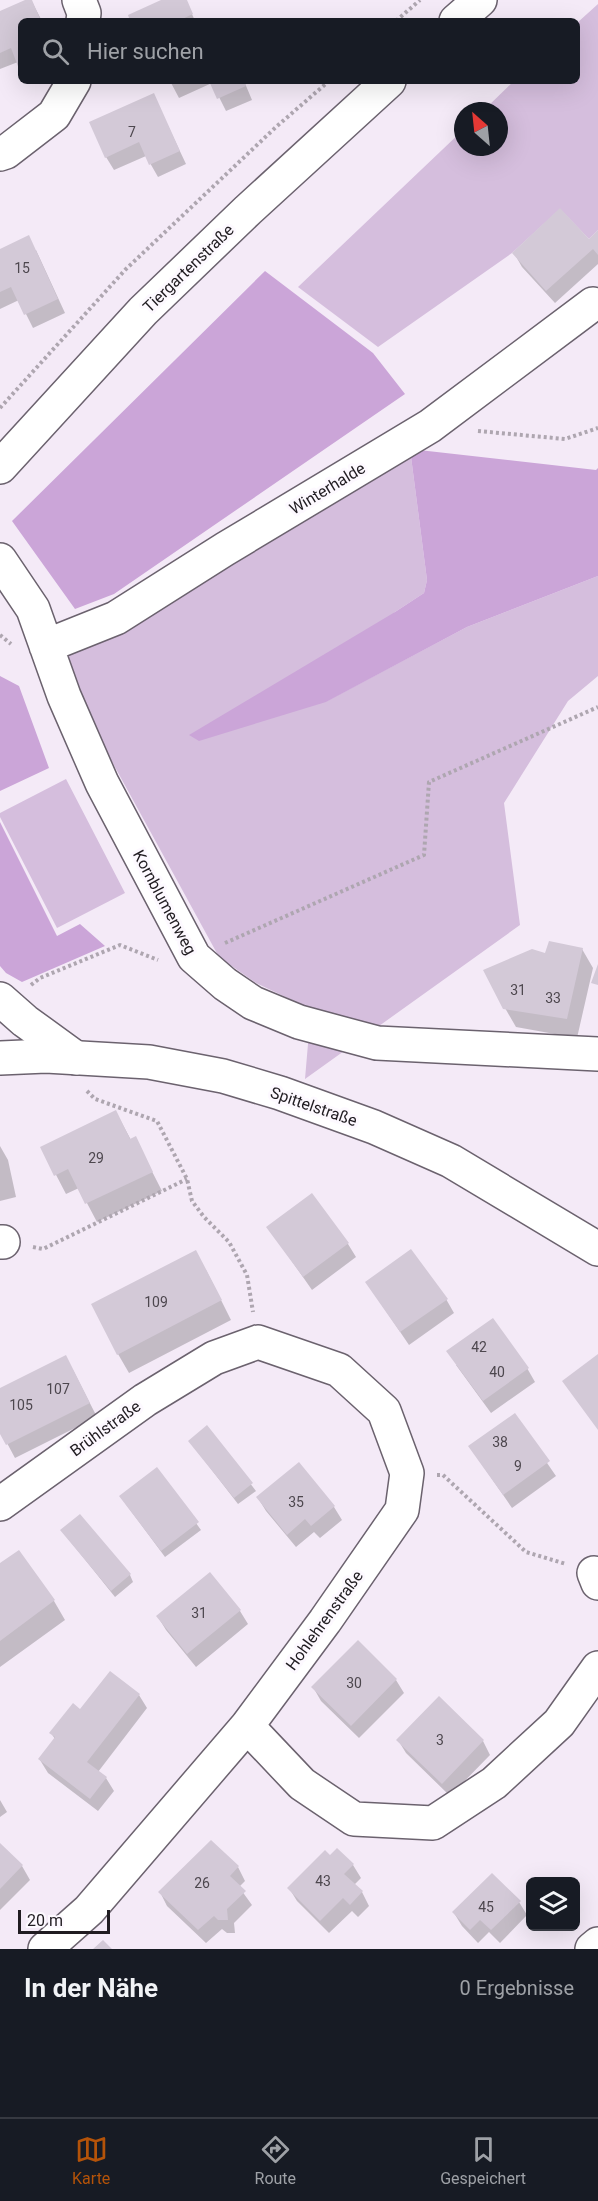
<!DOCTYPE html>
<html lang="de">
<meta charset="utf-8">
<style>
:root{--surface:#171b24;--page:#242831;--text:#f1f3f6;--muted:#9ea1a6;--line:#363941;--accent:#b45309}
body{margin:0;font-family:Roboto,sans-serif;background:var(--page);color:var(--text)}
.controls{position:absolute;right:18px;bottom:18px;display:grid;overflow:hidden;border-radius:9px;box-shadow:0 6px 24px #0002}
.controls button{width:54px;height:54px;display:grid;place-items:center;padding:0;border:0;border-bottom:2px solid var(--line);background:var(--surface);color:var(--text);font:30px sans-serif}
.compass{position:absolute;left:454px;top:102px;width:54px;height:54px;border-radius:50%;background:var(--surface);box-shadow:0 6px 24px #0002;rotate:333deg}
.scale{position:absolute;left:18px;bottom:15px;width:92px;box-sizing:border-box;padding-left:6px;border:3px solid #201c21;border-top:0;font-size:16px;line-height:21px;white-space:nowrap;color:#201c21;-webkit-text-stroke:4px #fdf9ff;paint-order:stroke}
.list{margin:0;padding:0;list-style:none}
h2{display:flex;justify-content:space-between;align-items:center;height:78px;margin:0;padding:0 24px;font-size:26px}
h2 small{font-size:20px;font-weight:400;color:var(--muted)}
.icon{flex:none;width:33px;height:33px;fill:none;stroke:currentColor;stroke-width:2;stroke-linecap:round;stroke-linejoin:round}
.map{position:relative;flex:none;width:598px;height:1949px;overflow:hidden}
.search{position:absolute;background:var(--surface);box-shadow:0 6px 24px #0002;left:18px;right:18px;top:18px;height:66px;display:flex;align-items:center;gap:15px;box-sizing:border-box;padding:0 21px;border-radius:9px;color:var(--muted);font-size:22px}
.sheet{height:168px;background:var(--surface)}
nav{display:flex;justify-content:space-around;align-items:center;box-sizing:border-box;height:84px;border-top:2px solid var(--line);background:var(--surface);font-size:16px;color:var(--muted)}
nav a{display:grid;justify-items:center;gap:3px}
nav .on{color:var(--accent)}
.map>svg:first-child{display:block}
</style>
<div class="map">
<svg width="598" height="1949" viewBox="0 0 598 1949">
<rect width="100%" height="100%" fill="#f4eaf7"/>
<path fill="#d5bedd" d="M 598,4 L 598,230 L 589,239 L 560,209 L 512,253 L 378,347 L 298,287 L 463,130 L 463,147 L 499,147 L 499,111 L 483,111 L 514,81 L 577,81 L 577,23 Z
M 410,449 L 427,580 L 424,593 L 395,612 L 325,702 L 467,627 L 598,576 L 598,676 L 568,701 L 504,803 L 520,925 L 305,1079 L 311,1009 L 256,983 L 219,957 L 64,674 L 69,654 Z
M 66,779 L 125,893 L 57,928 L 0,817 L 0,813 Z"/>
<path fill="#cba5d8" d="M 265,271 L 373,353 L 405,394 L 114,594 L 75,609 L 12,521 Z
M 410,449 L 596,470 L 598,468 L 598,576 L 467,627 L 326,702 L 199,741 L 189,735 L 395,612 L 424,593 L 427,580 Z
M 0,676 L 19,686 L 49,768 L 0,791 Z
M 0,822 L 57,936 L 80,924 L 105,946 L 22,982 L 6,973 L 0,966 Z"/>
<path fill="#0003" d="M 28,0 L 31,0 L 42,21 L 21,21 L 21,69 L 18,62 L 0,69 L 0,13 Z
M 165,0 L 186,0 L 195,21 L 132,21 Z
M 170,81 L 244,81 L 252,100 L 226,111 L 212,83 L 179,98 Z
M 153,94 L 186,164 L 158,177 L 146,156 L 114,170 L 106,157 Z
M 598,232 L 598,264 L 555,303 L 522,267 L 514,253 L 589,241 Z
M 0,250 L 36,250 L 65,313 L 33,328 L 19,300 L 0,309 Z
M 582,949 L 593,968 L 577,1038 L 516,1027 L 505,1008 L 546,955 Z
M 116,1112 L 131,1140 L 135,1138 L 162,1191 L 97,1222 L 79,1188 L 66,1194 L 42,1148 Z
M 0,1146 L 8,1160 L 16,1197 L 0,1201 Z
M 268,1227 L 348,1244 L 356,1257 L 312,1290 Z
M 206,1270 L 231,1320 L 129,1373 L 118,1354 Z
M 367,1283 L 446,1299 L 454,1313 L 409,1345 Z
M 456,1365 L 527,1368 L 535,1382 L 491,1413 Z
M 73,1370 L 97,1417 L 15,1458 L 0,1430 L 0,1389 Z
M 514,1415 L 556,1476 L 512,1508 L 470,1447 Z
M 207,1427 L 256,1491 L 238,1504 L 194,1447 Z
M 157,1469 L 201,1530 L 165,1557 L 125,1503 Z
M 258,1498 L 334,1507 L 342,1520 L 320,1538 L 314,1532 L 296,1547 L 266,1511 Z
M 62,1531 L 130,1575 L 133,1582 L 115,1597 Z
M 18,1552 L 54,1601 L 65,1620 L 0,1667 L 0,1565 Z
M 210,1574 L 240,1611 L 248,1624 L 196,1667 L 166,1630 L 158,1617 Z
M 396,1680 L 404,1693 L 359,1738 L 321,1701 L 313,1687 Z
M 139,1695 L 147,1708 L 98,1772 L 106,1778 L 114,1791 L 98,1811 L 48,1773 L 40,1760 L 55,1739 L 51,1733 L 80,1711 Z
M 398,1740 L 483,1741 L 490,1755 L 450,1796 L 406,1753 Z
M 0,1800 L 7,1812 L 0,1817 Z
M 0,1845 L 22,1866 L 30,1880 L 0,1910 Z
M 330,1857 L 353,1865 L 361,1878 L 354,1885 L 362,1892 L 369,1906 L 358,1917 L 352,1911 L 329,1933 L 297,1901 L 289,1888 Z
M 238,1867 L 245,1881 L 239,1887 L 252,1905 L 234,1923 L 235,1933 L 227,1933 L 222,1929 L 206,1943 L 167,1906 L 160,1892 Z
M 519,1902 L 527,1915 L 500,1943 L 489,1932 L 478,1943 L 462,1926 L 454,1913 Z"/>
<path fill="#d3c9d7" d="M 25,0 L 32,0 L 41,21 L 21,21 L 21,68 L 19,69 L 11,48 L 0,53 L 0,11 Z
M 161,0 L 187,0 L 193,14 L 178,21 L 130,21 L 128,15 Z
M 209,81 L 244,81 L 246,86 L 217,99 Z
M 154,93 L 180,151 L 149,165 L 139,142 L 105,158 L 89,122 Z
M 560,208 L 589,239 L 598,230 L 598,255 L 593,249 L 546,291 L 512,253 Z
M 29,235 L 58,299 L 24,315 L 11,287 L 0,292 L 0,249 Z
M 549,941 L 583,948 L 567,1019 L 503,1009 L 483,970 L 532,949 L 545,953 Z
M 598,964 L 598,985 L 591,983 Z
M 116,1110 L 130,1139 L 136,1136 L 153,1172 L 85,1204 L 68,1169 L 54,1176 L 40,1147 Z
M 312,1193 L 349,1243 L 303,1277 L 266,1227 Z
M 411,1249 L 448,1299 L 400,1332 L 365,1282 Z
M 196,1250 L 222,1300 L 117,1355 L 91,1304 Z
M 493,1318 L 529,1368 L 483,1401 L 446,1351 Z
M 598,1354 L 598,1430 L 562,1381 Z
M 66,1355 L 90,1403 L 6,1445 L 0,1434 L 0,1388 Z
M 515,1413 L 550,1461 L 503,1495 L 468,1446 Z
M 207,1425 L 253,1483 L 234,1498 L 188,1441 Z
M 299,1462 L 335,1506 L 311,1526 L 305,1519 L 287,1535 L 256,1497 Z
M 157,1467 L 199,1522 L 161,1551 L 119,1496 Z
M 80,1514 L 131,1574 L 111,1591 L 60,1530 Z
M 19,1550 L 55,1600 L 0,1641 L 0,1563 Z
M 210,1572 L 241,1610 L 187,1654 L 156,1616 Z
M 358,1640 L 397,1679 L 351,1726 L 311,1687 Z
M 110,1671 L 140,1694 L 87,1762 L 107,1777 L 90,1799 L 38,1759 L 55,1737 L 49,1733 L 73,1703 L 80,1709 Z
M 439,1696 L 484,1740 L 442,1784 L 396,1740 Z
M 211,1840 L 239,1866 L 230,1876 L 246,1891 L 227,1909 L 228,1920 L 218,1920 L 214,1916 L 198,1930 L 158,1892 Z
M 0,1843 L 23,1865 L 0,1889 Z
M 337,1848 L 354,1864 L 344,1874 L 363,1891 L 350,1905 L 343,1898 L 320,1921 L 287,1888 L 325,1850 L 330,1855 Z
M 492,1873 L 521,1901 L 491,1930 L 480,1920 L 470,1930 L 452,1912 Z
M 103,1940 L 112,1949 L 93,1949 Z"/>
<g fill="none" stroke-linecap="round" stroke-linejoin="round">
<g stroke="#6b626e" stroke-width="36">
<path id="minor" d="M 79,0 L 84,13 L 83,21
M 456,21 L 480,0
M 0,154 L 6,152 L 54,115 L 74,81
M 0,467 L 143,311 L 248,210 L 389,81
M 0,560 L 33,609 L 64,696 L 102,783 L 194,957 L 225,984 L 253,1003 L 299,1022 L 377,1043 L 598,1054
M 46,646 L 116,618 L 225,549 L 430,426 L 593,304
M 0,999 L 25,1021 L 76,1058
M 0,1242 L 3,1242
M 0,1504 L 145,1400 L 214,1358 L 258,1342 L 339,1370 L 384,1411 L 407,1473 L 402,1510 L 325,1621 L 247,1726 L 89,1910 L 45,1949
M 594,1573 L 598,1583
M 247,1726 L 302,1784 L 354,1819 L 433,1823 L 494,1783 L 559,1723 L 598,1668"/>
</g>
<g stroke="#6b626e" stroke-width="36">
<path id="major" d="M 0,1058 L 46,1056 L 149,1062 L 223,1076 L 280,1093 L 374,1127 L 451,1161 L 598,1249
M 592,1949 L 598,1944"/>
</g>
<path stroke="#aea6b0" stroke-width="4" stroke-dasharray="3 3" stroke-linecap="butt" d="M 396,21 L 420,0
M 0,408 L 125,270 L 276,127 L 329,81
M 478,431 L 565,439 L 598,428
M 0,635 L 11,644
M 225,943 L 424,855 L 429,782 L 598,707
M 31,985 L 40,978 L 120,945 L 158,960
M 87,1091 L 95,1099 L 157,1121 L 187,1179 L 192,1201 L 204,1217 L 229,1242 L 247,1275 L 253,1312
M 33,1247 L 43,1249 L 187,1179
M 437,1475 L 443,1475 L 526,1552 L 566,1564"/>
<use href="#minor" stroke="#fff" stroke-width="33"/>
<use href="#major" stroke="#fff" stroke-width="33"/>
</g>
<g text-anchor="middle" stroke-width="6" stroke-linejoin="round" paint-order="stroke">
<g font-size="14" fill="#4d474e">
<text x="132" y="137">7</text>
<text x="22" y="273">15</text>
<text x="518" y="995">31</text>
<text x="553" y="1003">33</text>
<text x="96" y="1163">29</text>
<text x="156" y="1307">109</text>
<text x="479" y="1352">42</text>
<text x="497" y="1377">40</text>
<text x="58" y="1394">107</text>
<text x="21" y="1410">105</text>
<text x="500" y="1447">38</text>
<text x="518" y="1471">9</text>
<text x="296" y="1507">35</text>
<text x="199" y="1618">31</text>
<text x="354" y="1688">30</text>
<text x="440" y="1745">3</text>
<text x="323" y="1886">43</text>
<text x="202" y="1888">26</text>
<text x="486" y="1912">45</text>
</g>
<g font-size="16" fill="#201c21" stroke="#fdf9ff">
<text transform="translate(188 268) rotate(-44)" y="6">Tiergartenstraße</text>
<text transform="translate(327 488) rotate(-31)" y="6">Winterhalde</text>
<text transform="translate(165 902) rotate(62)" y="6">Kornblumenweg</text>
<text transform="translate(314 1106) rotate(19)" y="6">Spittelstraße</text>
<text transform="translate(105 1428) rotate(-36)" y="6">Brühlstraße</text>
<text transform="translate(324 1620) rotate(-54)" y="6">Hohlehrenstraße</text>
</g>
</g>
</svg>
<div class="controls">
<button><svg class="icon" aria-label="layers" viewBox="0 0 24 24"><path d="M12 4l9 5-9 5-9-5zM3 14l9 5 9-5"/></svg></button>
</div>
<svg class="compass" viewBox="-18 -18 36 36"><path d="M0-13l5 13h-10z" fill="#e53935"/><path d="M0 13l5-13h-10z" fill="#9ea1a6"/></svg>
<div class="scale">20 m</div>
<div class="search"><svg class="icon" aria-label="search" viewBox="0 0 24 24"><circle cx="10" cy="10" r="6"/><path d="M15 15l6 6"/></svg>Hier suchen</div>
</div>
<section class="sheet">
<h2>In der Nähe<small>0 Ergebnisse</small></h2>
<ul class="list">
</ul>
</section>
<nav>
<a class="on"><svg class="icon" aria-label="map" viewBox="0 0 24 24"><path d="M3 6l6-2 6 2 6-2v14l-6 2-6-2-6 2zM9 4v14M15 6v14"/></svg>Karte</a>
<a><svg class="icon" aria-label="directions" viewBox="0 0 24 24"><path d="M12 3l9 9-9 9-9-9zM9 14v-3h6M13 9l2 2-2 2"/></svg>Route</a>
<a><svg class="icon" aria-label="saved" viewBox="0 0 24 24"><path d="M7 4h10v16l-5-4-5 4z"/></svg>Gespeichert</a>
</nav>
